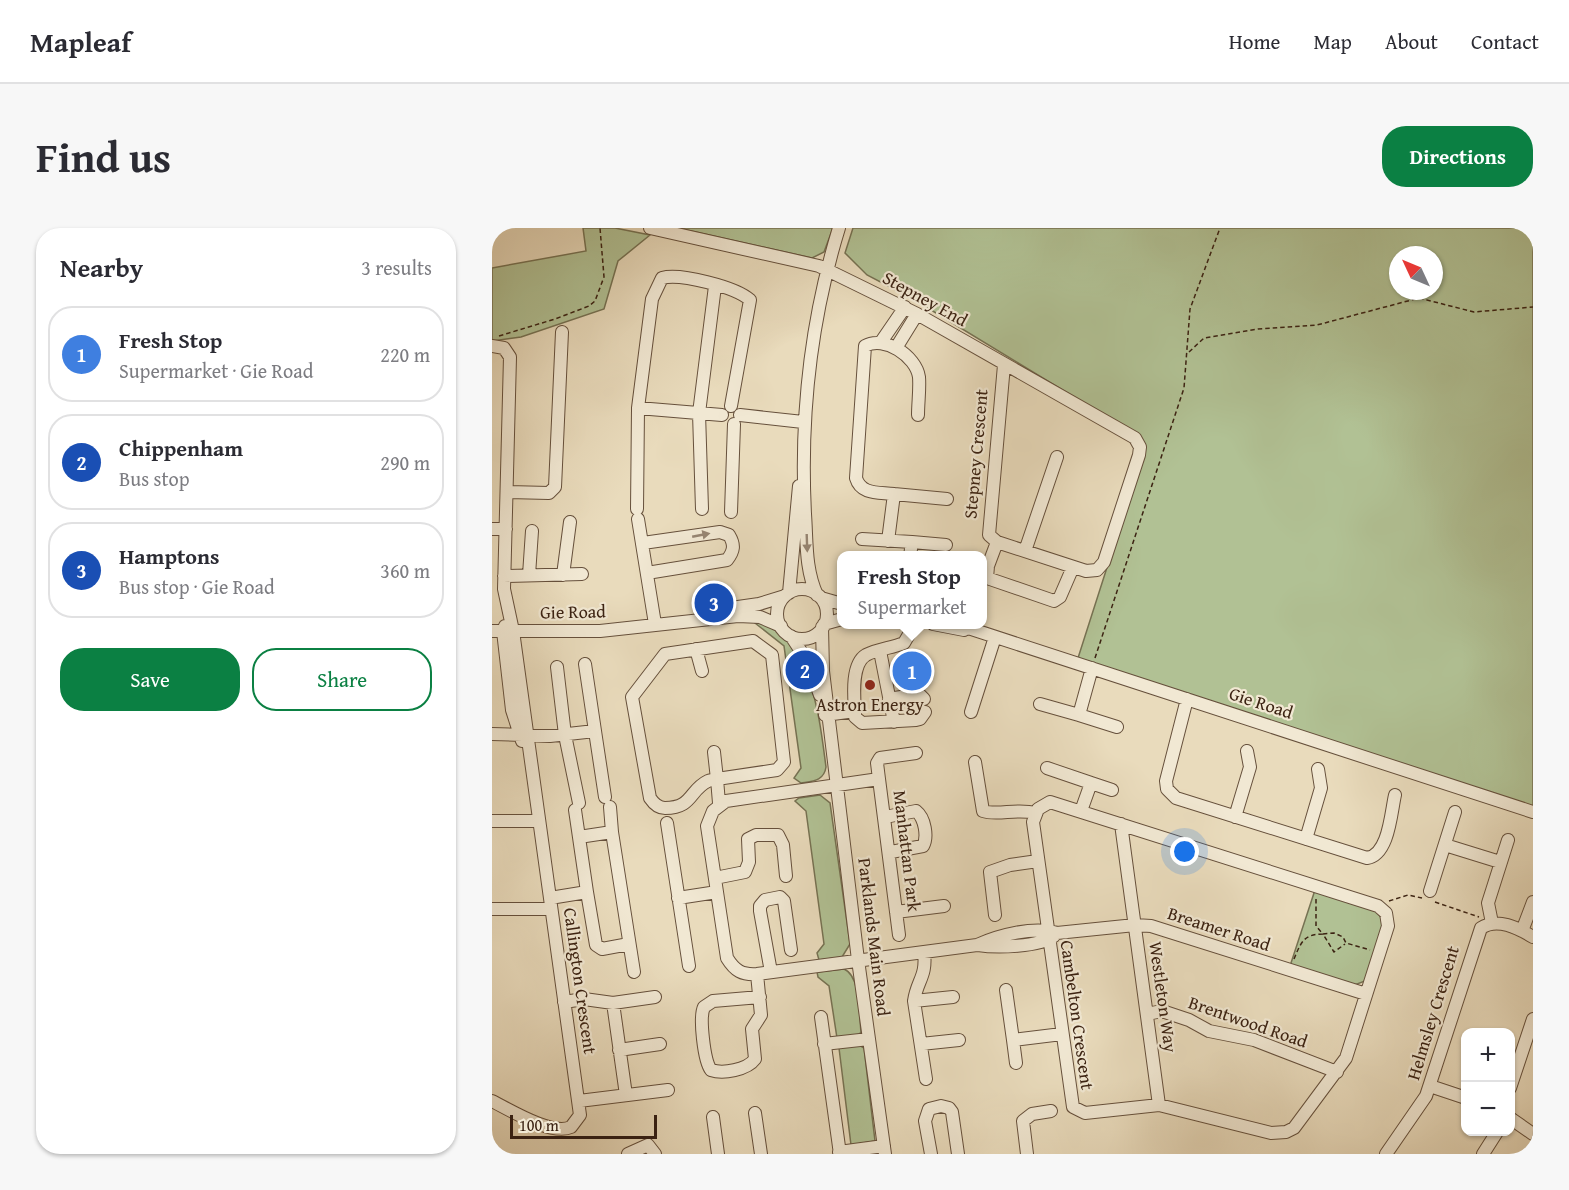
<!DOCTYPE html>
<meta charset="utf-8">
<style>
:root{--surface:#fff;--page:#f7f7f7;--text:#2b2b33;--muted:#7c7c81;--line:#e1e1e2;--accent:#0b8043}
body{margin:0;font-family:"Gentium Book Plus",serif;background:var(--page);color:var(--text)}
.controls{position:absolute;right:18px;bottom:18px;display:grid;overflow:hidden;border-radius:12px;box-shadow:0 2px 4px #0004}
.controls button{width:54px;height:54px;display:grid;place-items:center;padding:0;border:0;border-bottom:2px solid var(--line);background:var(--surface);color:var(--text);font:30px sans-serif}
.compass{position:absolute;left:897px;top:18px;width:54px;height:54px;border-radius:50%;background:var(--surface);box-shadow:0 2px 4px #0004;rotate:314deg}
.scale{position:absolute;left:18px;bottom:15px;width:147px;box-sizing:border-box;padding-left:6px;border:3px solid #3b2212;border-top:0;font-size:16px;line-height:21px;white-space:nowrap;color:#3b2212;-webkit-text-stroke:4px #f1e8d3;paint-order:stroke}
.you{position:absolute;left:693px;top:624px;width:21px;height:21px;margin:-15px;border:4px solid #fff;border-radius:50%;background:#1a73e8;box-shadow:0 0 0 9px #1a73e833}
.badge{display:grid;place-items:center;width:39px;height:39px;border-radius:50%;background:var(--accent);color:#fff;font-size:20px;font-weight:700}
.pin{position:absolute;translate:-50% -50%;border:3px solid #fff;box-shadow:0 2px 6px #0006}
.popup{position:absolute;left:345px;top:323px;width:150px;height:78px;box-sizing:border-box;display:grid;place-content:center;border-radius:12px;background:var(--surface);filter:drop-shadow(0 2px 4px #0005);font-size:20px;white-space:nowrap;color:var(--muted)}
.popup b{font-size:22px;color:var(--text)}
.popup::after{content:'';position:absolute;left:50%;top:100%;margin-left:-12px;border:12px solid transparent;border-top-color:var(--surface)}
.list{margin:0;padding:0;list-style:none}
h2{display:flex;justify-content:space-between;align-items:center;height:78px;margin:0;padding:0 24px;font-size:26px}
h2 small{font-size:20px;font-weight:400;color:var(--muted)}
.list li{display:grid;grid-template-columns:39px 1fr auto;gap:18px;align-items:center;box-sizing:border-box;height:96px;margin:0 12px 12px;padding:0 12px;border:2px solid var(--line);border-radius:24px}
.list b{display:block;font-size:22px;white-space:nowrap}
.list p{margin:0;font-size:20px;white-space:nowrap;color:var(--muted)}
.list em{font-size:20px;font-style:normal;color:var(--muted)}
.actions{display:flex;gap:12px;padding:18px 24px}
.actions a{flex:1;padding:14px 0;border:2px solid var(--accent);border-radius:24px;text-align:center;font-size:21px;color:var(--accent)}
.actions .main{background:var(--accent);color:#fff}
.map{position:relative;flex:none;width:1041px;height:926px;overflow:hidden;border-radius:24px}
header{display:flex;align-items:center;gap:36px;box-sizing:border-box;height:84px;padding:0 30px;background:var(--surface);border-bottom:2px solid var(--line)}
header strong{font-size:28px}
nav{display:flex;gap:33px;margin-inline-start:auto;font-size:21px}
.intro{display:flex;align-items:center;justify-content:space-between;box-sizing:border-box;height:144px;padding:0 36px}
h1{margin:0;font-size:42px}
.button{padding:15px 27px;border-radius:24px;background:var(--accent);color:#fff;font-size:21px;font-weight:700}
main{display:flex;gap:36px;padding:0 36px}
aside{flex:1;background:var(--surface);border-radius:24px;box-shadow:0 2px 4px #0004}
.map>svg:first-child{display:block}
</style>
<header>
<strong>Mapleaf</strong>
<nav><a>Home</a><a>Map</a><a>About</a><a>Contact</a></nav>
</header>
<div class="intro"><h1>Find us</h1><a class="button">Directions</a></div>
<main>
<aside>
<h2>Nearby<small>3 results</small></h2>
<ul class="list">
<li><span class="badge" style="background:#3f7fe0">1</span><div><b>Fresh Stop</b><p>Supermarket · Gie Road</p></div><em>220 m</em></li>
<li><span class="badge" style="background:#1a4fb4">2</span><div><b>Chippenham</b><p>Bus stop</p></div><em>290 m</em></li>
<li><span class="badge" style="background:#1a4fb4">3</span><div><b>Hamptons</b><p>Bus stop · Gie Road</p></div><em>360 m</em></li>
</ul>
<div class="actions"><a class="main">Save</a><a>Share</a></div>
</aside>
<div class="map">
<svg width="1041" height="926" viewBox="0 0 1041 926">
<rect width="100%" height="100%" fill="#e9dbbc"/>
<filter id="stains"><feTurbulence type="fractalNoise" baseFrequency=".00333" numOctaves="4"/><feColorMatrix values="0 0 0 0 .2 0 0 0 0 .09 0 0 0 0 .02 0 0 0 .5 -.17"/></filter>
<radialGradient id="worn" r=".72"><stop offset=".6" stop-color="#630" stop-opacity="0"/><stop offset="1" stop-color="#630" stop-opacity=".3"/></radialGradient>
<path fill="#b1c194" stroke="#767253" stroke-width="1.5" fill-rule="evenodd" d="M 91,0 L 123,0 L 158,7 L 126,33 L 112,81 L 29,109 L 0,113 L 0,40 L 94,23 Z
M 186,0 L 341,0 L 332,24 L 320,30 Z
M 361,0 L 1041,0 L 1041,580 L 586,430 L 652,224 L 643,206 L 421,71 L 375,47 L 353,25 ZM 906,27 L 942,27 L 942,63 L 906,63 Z
M 269,395 C 321,413 328,495 334,539 C 332,553 321,553 309,555 L 302,550 L 309,540 L 292,418 L 263,395 Z
M 328,567 L 338,575 L 358,716 L 350,729 L 327,732 L 325,725 L 332,716 L 314,583 L 303,573 L 307,570 Z
M 823,662 L 883,682 L 892,693 L 873,753 L 860,758 L 798,738 Z
M 352,741 C 369,748 367,787 369,804 L 366,808 L 345,810 L 337,758 L 326,749 L 325,744 Z
M 367,817 L 372,820 L 383,913 L 359,917 L 347,820 Z"/>
<g fill="none" stroke-linecap="round" stroke-linejoin="round">
<g stroke="#66503c" stroke-width="14">
<path id="minor" d="M 158,0 L 327,38 L 425,86 L 643,210 L 648,219 L 647,227 L 612,334 L 605,342 L 594,343 L 505,314 L 497,307 L 512,137
M 389,114 L 413,79
M 0,118 L 12,120 L 18,129 L 12,361 L 21,403 L 88,887 L 79,899 C 60,908 18,882 0,873
M 404,120 L 425,86
M 230,187 L 146,180 L 160,71 L 170,50 C 188,45 244,59 258,72 L 239,178
M 248,187 L 311,194
M 15,264 L 57,265 L 63,259 L 70,104
M 402,266 L 455,271
M 145,281 L 146,180
M 210,281 L 207,185 L 223,58
M 239,284 L 242,196
M 146,291 L 163,396
M 0,301 L 14,301
M 370,311 L 420,314
M 396,313 L 402,266 C 387,264 369,267 364,250 L 373,118 C 392,107 424,128 427,149 C 428,161 426,175 426,187
M 505,314 L 496,338 L 495,350 L 562,373 L 568,369 L 581,339
M 151,315 L 228,304 L 237,307 C 243,317 242,323 235,332 L 155,345
M 533,323 L 565,229
M 418,328 L 420,314 L 454,317
M 37,347 L 40,303
M 71,347 L 78,294
M 12,348 L 90,346
M285 386a25 25 0 1 1 50 0a25 25 0 1 1-50 0Z
M 297,365 L 307,258
M 325,367 C 313,341 315,313 313,286 C 308,188 318,94 347,0
M 329,370 L 350,376
M 225,382 L 267,376 L 293,368
M 332,396 L 350,391
M 423,396 L 412,415 C 400,420 385,421 374,427 C 359,436 362,468 363,483 L 363,489 L 370,495 L 424,492 L 428,491 L 433,484
M 441,396 L 472,402
M 464,396 L 1041,584
M 13,398 L 11,403 L 20,482 L 30,513
M 330,399 L 331,443 L 366,732 L 393,926
M 0,403 L 108,403 L 246,388 L 268,389 L 289,398
M 299,408 L 316,434 L 328,467
M 204,421 L 210,443
M 388,423 L 402,494
M 93,436 L 103,503
M 65,439 L 73,507 L 87,575
M 397,471 L 427,466 L 432,471
M 695,471 L 674,553 L 675,561 L 684,570 L 875,630 C 897,627 899,584 903,567
M 548,476 L 587,487 L 600,440
M 479,484 L 503,409
M 333,487 L 363,483
M 587,487 L 625,499
M 0,506 L 58,508 L 103,503 L 113,569
M 222,524 L 225,551 L 285,542 L 292,534 L 280,427 L 261,413 L 173,426 L 140,469 L 158,570 C 162,576 166,580 173,580 C 201,580 197,562 216,553 C 218,552 223,552 225,551 L 227,575
M 483,534 L 491,583 C 505,588 525,580 543,585
M 555,540 L 599,555 L 589,583
M 387,551 L 385,535 L 388,530 L 424,525
M 599,555 L 620,562
M 558,574 L 886,678 L 894,685 L 896,698 L 854,830 L 802,900 L 794,904 L 779,905 L 667,877 L 593,885 L 581,879 L 541,594 L 546,581 Z
M 393,589 L 424,583 C 433,590 436,609 431,618 L 399,624
M 743,589 L 758,539 L 755,523
M 0,593 L 47,593
M 175,595 L 197,738
M 629,596 L 667,877
M 120,604 L 142,744
M 87,609 L 120,604 L 118,579
M 814,611 L 829,560 L 826,541
M 953,617 L 1008,634
M 223,650 L 253,644 L 257,634 L 256,611 L 264,607 L 286,607 L 291,617 L 294,648
M 938,663 L 963,584
M 95,664 L 104,717 L 110,721 L 137,716
M 58,670 L 95,664 L 83,582
M 186,670 L 225,664
M 0,681 L 59,681
M 404,684 L 452,678
M 503,687 L 498,644 L 518,637 L 546,633
M 1000,695 L 996,675 L 1016,612
M 1030,703 L 1041,674
M 407,707 L 387,551 L 234,573 L 221,583 L 215,598 L 235,730 C 243,743 250,747 265,746 L 485,717 C 507,707 542,698 565,705 L 643,697 L 659,698 L 874,766
M 486,717 C 504,720 548,719 562,708
M 432,724 C 435,749 425,752 422,773 L 434,851
M 279,744 L 268,683 L 268,678 L 273,672 L 288,669 L 292,673 L 299,722
M 265,746 L 269,787 L 260,801 L 263,831 C 255,842 231,846 219,842 C 212,833 207,789 212,779 L 221,773 L 268,769
M 514,762 L 521,812 L 570,806
M 422,773 L 461,769
M 72,774 L 92,771 L 121,775 L 163,769
M 121,775 L 134,867
M 655,786 L 670,783 L 697,792 L 717,803 L 762,812 L 845,844
M 329,789 L 348,926
M 521,812 L 524,835
M 332,816 L 377,811
M 429,816 L 467,812
M 127,822 L 168,816
M 938,858 L 974,870
M 1018,860 L 1041,791
M 87,873 L 176,862
M 263,885 L 269,926
M 221,889 L 226,926
M 1018,890 L 1041,906
M 347,924 L 392,918
M 136,926 L 156,917 L 163,926
M 439,926 L 433,893 L 437,881 L 449,878 L 457,880 L 460,884 L 466,926
M 535,926 L 531,893 L 540,886 L 559,883
M 894,926 L 934,868 L 989,700 C 1005,689 1026,700 1041,709
M 991,926 L 1005,904"/>
</g>
<path stroke="#3b2212" stroke-width="1.5" stroke-dasharray="4.5 3" stroke-linecap="butt" d="M 7,108 L 63,91 L 97,78 L 103,73 L 112,49 L 108,0
M 697,124 L 712,110 L 766,101 L 825,97 L 927,70 L 982,84 L 1041,79
M 603,430 L 692,160 L 698,81 L 728,0
M 824,671 L 824,698 L 831,706 L 842,705 L 851,709 L 854,715 L 878,722
M 897,673 L 916,667 L 930,670
M 943,674 L 987,689
M 802,731 C 809,714 812,706 831,706 L 842,724 L 853,716"/>
<use href="#minor" stroke="#f1e8d3" stroke-width="12"/>
</g>
<defs><path id="oneway-solid" d="M-6-.8H1V-3.2L6.5 0L1 3.2V.8H-6Z" transform="scale(1.5)"/></defs>
<g fill="#968572">
<use href="#oneway-solid" transform="translate(209 307) rotate(-11)"/>
<use href="#oneway-solid" transform="translate(315 315) rotate(88)"/>
</g>
<circle fill="#8f2418" stroke="#f1e8d3" stroke-width="2" cx="378" cy="457" r="6"/>
<g text-anchor="middle" stroke-width="4.5" stroke-linejoin="round" paint-order="stroke">
<g font-size="18" fill="#3b2212" stroke="#f1e8d3">
<text transform="translate(433 71) rotate(29)" y="6">Stepney End</text>
<text transform="translate(484 226) rotate(-85)" y="6">Stepney Crescent</text>
<text transform="translate(81 384) rotate(-1)" y="6">Gie Road</text>
<text transform="translate(769 475) rotate(18)" y="6">Gie Road</text>
<text transform="translate(415 623) rotate(83)" y="6">Manhattan Park</text>
<text transform="translate(727 701) rotate(18)" y="6">Breamer Road</text>
<text transform="translate(382 709) rotate(83)" y="6">Parklands Main Road</text>
<text transform="translate(88 753) rotate(82)" y="6">Callington Crescent</text>
<text transform="translate(671 769) rotate(82)" y="6">Westleton Way</text>
<text transform="translate(941 785) rotate(-73)" y="6">Helmsley Crescent</text>
<text transform="translate(585 787) rotate(82)" y="6">Cambelton Crescent</text>
<text transform="translate(756 794) rotate(19)" y="6">Brentwood Road</text>
</g>
<g font-size="18" fill="#3b2212" stroke="#f1e8d3">
<text x="378" y="483">Astron Energy</text>
</g>
</g>
<rect width="100%" height="100%" filter="url(#stains)"/>
<rect width="100%" height="100%" fill="url(#worn)"/>
</svg>
<div class="controls">
<button>+</button>
<button>−</button>
</div>
<svg class="compass" viewBox="-18 -18 36 36"><path d="M0-13l5 13h-10z" fill="#e53935"/><path d="M0 13l5-13h-10z" fill="#7c7c81"/></svg>
<div class="scale">100 m</div>
<div class="you"></div>
<div class="pin badge" style="left:420px;top:443px;background:#3f7fe0">1</div>
<div class="popup"><b>Fresh Stop</b>Supermarket</div>
<div class="pin badge" style="left:313px;top:442px;background:#1a4fb4">2</div>
<div class="pin badge" style="left:222px;top:375px;background:#1a4fb4">3</div>
</div>
</main>
